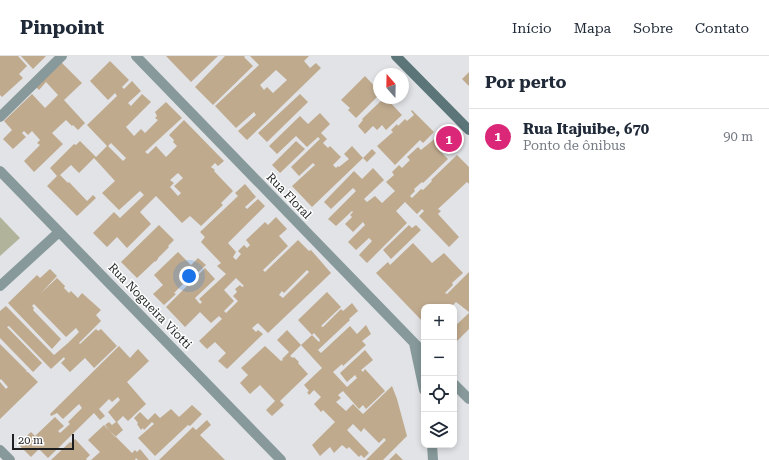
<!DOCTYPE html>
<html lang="pt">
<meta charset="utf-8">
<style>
:root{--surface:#fff;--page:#f6f6f7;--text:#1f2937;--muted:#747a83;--line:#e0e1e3;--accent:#db2777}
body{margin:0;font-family:"Roboto Serif",serif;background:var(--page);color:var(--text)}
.controls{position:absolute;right:12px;bottom:12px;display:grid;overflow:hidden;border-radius:8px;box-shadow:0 2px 6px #0003}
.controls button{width:36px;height:36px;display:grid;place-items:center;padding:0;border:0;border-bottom:1px solid var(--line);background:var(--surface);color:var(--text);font:20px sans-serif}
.compass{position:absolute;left:373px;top:12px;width:36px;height:36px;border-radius:50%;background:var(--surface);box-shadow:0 2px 6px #0003;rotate:340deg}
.scale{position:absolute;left:12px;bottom:10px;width:62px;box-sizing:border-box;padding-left:4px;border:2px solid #1d1e1f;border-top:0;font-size:11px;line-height:14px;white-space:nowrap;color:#1d1e1f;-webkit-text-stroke:3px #fff;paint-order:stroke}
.you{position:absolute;left:189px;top:220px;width:14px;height:14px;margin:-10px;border:3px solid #fff;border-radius:50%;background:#1a73e8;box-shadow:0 0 0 6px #1a73e833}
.badge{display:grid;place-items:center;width:26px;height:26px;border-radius:50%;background:var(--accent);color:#fff;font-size:13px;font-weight:700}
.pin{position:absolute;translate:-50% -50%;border:2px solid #fff;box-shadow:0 1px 4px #0006}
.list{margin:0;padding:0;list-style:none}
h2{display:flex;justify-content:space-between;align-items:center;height:52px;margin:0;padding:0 16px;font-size:17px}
h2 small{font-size:13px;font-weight:400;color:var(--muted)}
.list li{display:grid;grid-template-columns:26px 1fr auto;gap:12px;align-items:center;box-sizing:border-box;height:56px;padding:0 16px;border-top:1px solid var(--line)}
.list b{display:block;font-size:15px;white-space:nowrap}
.list p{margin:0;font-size:13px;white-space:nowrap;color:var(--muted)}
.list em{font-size:13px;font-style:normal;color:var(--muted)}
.icon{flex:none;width:22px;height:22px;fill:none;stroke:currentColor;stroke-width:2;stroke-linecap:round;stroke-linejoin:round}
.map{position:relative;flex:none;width:469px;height:404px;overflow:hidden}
header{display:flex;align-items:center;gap:24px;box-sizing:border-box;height:56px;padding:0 20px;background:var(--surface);border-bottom:1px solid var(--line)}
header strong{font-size:19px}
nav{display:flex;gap:22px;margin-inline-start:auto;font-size:14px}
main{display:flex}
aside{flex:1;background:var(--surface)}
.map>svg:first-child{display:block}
</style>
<header>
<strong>Pinpoint</strong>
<nav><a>Início</a><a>Mapa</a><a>Sobre</a><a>Contato</a></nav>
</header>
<main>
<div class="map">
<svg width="469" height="404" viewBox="0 0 469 404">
<rect width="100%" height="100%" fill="#e1e3e6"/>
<path fill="#b1b49a" d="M 0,161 L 20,182 L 0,200 Z"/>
<path fill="#bfaa8e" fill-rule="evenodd" d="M 0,0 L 18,0 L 27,10 L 19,18 L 23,22 L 2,41 L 0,39 Z
M 21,0 L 46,0 L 33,13 Z
M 166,0 L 218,0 L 191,26 Z
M 225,0 L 245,0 L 244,1 L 253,10 L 213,49 L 195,31 Z
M 250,0 L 309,0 L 304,5 L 310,12 L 316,7 L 321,12 L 247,84 L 238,75 L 256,59 L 254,56 L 236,72 L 215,50 L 259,9 ZM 276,14 L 287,24 L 273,37 L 267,31 L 264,34 L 260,29 Z
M 59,4 L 82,27 L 64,44 L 85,67 L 78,74 L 73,69 L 72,70 L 66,64 L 52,77 L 63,88 L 34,116 L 24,105 L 40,89 L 37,87 L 40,84 L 32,75 L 28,79 L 24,75 L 22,77 L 26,81 L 13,93 L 3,83 L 12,74 L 4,65 L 32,38 L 45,52 L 58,39 L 46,26 L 39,34 L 34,29 Z
M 110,5 L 129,24 L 122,31 L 124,33 L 132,25 L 141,35 L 128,47 L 131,50 L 142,38 L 151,46 L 126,71 L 134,80 L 141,73 L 145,77 L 158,64 L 155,62 L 157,60 L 155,56 L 166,46 L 182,62 L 145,96 L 148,98 L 156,90 L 166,101 L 177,90 L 173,86 L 174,84 L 169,79 L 184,64 L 224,105 L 218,110 L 215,107 L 211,111 L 215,114 L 214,115 L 233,135 L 221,147 L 223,149 L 201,170 L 190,160 L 182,167 L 156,140 L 140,156 L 151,168 L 127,192 L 117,181 L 107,191 L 93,177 L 114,156 L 120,162 L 144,139 L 140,135 L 119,154 L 102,137 L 115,125 L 94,102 L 79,117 L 71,109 L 60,119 L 68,127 L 69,126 L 87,145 L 93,139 L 96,142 L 77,160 L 47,130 L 57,120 L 50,112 L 74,88 L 76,89 L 80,85 L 96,101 L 107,90 L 87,69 L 117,40 L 115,37 L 108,44 L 90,25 ZM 111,87 L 126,102 L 123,105 L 108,90 ZM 178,117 L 183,122 L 174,130 L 181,137 L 178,140 L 170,131 L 174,127 L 170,124 Z
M 469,16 L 469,30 L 462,23 Z
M 365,20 L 379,35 L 379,39 L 356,62 L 348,54 L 350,52 L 341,44 Z
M 300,38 L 308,46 L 267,86 L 258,77 Z
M 384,42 L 386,42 L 402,59 L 386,74 L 382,69 L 377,74 L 373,70 L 365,78 L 358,70 L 363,64 L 362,63 Z
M 412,54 L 434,76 L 423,87 L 420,84 L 395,109 L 377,90 L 393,76 L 391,74 L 397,68 L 398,70 L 405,63 L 407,65 L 414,59 L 411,55 Z
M 320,57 L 330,68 L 321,77 L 327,83 L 323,87 L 328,92 L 330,90 L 341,101 L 333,109 L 336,112 L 338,110 L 339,111 L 349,103 L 344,98 L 352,90 L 363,102 L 312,151 L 292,130 L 315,109 L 313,107 L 299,120 L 291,111 L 320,83 L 318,81 L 307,91 L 296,80 L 277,98 L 269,90 L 300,60 L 308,68 Z
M 438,80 L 445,87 L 438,93 L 448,103 L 423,127 L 422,126 L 414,133 L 415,135 L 410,140 L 412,142 L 421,133 L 423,134 L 432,125 L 431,124 L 457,99 L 469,111 L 469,128 L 467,126 L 438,153 L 441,155 L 438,158 L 459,181 L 449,191 L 419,160 L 424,155 L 422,153 L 417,158 L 405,146 L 396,155 L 407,167 L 367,207 L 359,199 L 372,185 L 369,182 L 356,194 L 348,186 L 365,169 L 363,166 L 353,176 L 345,168 L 352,161 L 350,159 L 353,156 L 352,155 L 336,170 L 328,163 L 356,135 L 353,132 L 331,153 L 324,146 L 354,115 L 362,123 L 373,112 L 384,124 L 364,143 L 367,146 L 375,140 L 382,147 L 395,135 L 386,126 L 394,119 L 392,116 L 399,109 L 402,112 L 410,104 L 407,101 L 418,91 L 421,94 Z
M 296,85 L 305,93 L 280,117 L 272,109 Z
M 372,93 L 376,97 L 367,106 L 363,102 Z
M 245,128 L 256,141 L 245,151 L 247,153 L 258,143 L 265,150 L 228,187 L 236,196 L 233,201 L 236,204 L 241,198 L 238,195 L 244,189 L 247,192 L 250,189 L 246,184 L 265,166 L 268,169 L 276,161 L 287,173 L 279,180 L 288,190 L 263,214 L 265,216 L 298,184 L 309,195 L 311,194 L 331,217 L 268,277 L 258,267 L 252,272 L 256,276 L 258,274 L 263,278 L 227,313 L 218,305 L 226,297 L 215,286 L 207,293 L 199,285 L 222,263 L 219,260 L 211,267 L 200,256 L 185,271 L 166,251 L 205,212 L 215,223 L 195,242 L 200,248 L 202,246 L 199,243 L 226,218 L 217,210 L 221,207 L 201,186 L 205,181 L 200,176 L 238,140 L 235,137 ZM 307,214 L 309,216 L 283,242 L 279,239 L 282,235 L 284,237 ZM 236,222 L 244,230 L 242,231 L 240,229 L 235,233 L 237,236 L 233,240 L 238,245 L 226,257 L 224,255 L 234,245 L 224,234 Z
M 159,169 L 174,184 L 168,190 L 169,191 L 158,202 L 158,203 L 155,206 L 155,205 L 137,222 L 121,206 Z
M 409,169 L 412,172 L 416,169 L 421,174 L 391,203 L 383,194 Z
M 413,187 L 432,207 L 444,197 L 463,217 L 452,227 L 453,229 L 445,237 L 447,238 L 469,216 L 469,256 L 456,246 L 451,251 L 424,251 L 424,267 L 376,217 L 388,206 L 390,209 Z
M 178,196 L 191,209 L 198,202 L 206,209 L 187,227 L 185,226 L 174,237 L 176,238 L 164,249 L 153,238 L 163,229 L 154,219 Z
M 50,213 L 57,220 L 41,237 L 57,222 L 65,230 L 64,232 L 69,237 L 71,235 L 78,242 L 82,237 L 101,254 L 96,259 L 101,265 L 79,287 L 80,288 L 96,273 L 98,275 L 101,273 L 117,290 L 94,312 L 85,302 L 70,316 L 61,307 L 65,303 L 64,301 L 51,313 L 9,270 L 7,271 L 42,307 L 33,316 L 0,282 L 0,255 L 6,250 L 54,299 L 68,287 L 79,276 L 76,272 L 66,281 L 34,248 L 32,250 L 34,252 L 33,254 L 61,283 L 52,293 L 8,247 L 37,219 L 40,222 Z
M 327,236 L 341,251 L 321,270 L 323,271 L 341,253 L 343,255 L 352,247 L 358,255 L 349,263 L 350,264 L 318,294 L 321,297 L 350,270 L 357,278 L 366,269 L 371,278 L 362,285 L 366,289 L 343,310 L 342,308 L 333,316 L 347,331 L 357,322 L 355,319 L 347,326 L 340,317 L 365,294 L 373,304 L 361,314 L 363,316 L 365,313 L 385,335 L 366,353 L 363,349 L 359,353 L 343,335 L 338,339 L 341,342 L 336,346 L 346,355 L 353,348 L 363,358 L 392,330 L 397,343 L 407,380 L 383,404 L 366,404 L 386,384 L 384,382 L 379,387 L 364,372 L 361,376 L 353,368 L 347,374 L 369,397 L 364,402 L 361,399 L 359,401 L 349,391 L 347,393 L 342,389 L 334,397 L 330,391 L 320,400 L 312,389 L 335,366 L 323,354 L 321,356 L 314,348 L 321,341 L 314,334 L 309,339 L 307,336 L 309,335 L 304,329 L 322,312 L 301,289 L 290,300 L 293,302 L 294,301 L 299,306 L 298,307 L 308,318 L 280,345 L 284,349 L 272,360 L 266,354 L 275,345 L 260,329 L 250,338 L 240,327 L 248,319 L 241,312 L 265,290 L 281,305 L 283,304 L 282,303 L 289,296 L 277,284 L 287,274 L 301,289 L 312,279 L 319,286 L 320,284 L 314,277 L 312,279 L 298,264 Z
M 469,257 L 469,273 L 454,288 L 454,271 Z
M 0,288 L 27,315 L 26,316 L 28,316 L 38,326 L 0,363 L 0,326 L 6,333 L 8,331 L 1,323 L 0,324 Z
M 119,290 L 130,302 L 138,293 L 149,305 L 127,326 L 146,348 L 128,365 L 123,360 L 117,366 L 123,374 L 115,381 L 105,369 L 109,366 L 112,369 L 116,366 L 108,356 L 120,344 L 118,341 L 112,346 L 109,343 L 99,353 L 105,360 L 100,364 L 94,357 L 48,402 L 39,393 L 31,401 L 18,388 L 31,376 L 35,380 L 55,361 L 64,370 L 58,375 L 60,377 L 70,368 L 68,366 L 82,352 L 79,348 L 63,363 L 57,357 L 51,360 L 50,358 Z
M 192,349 L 202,358 L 190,370 L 188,369 L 155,400 L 138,382 L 154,368 L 152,366 L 144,374 L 143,372 L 141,374 L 137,368 L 138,367 L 134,362 L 140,356 L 148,364 L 155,357 L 160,362 L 171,353 L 179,361 Z
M 207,364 L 211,369 L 200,379 L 225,404 L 159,404 L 193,371 L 196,374 Z
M 104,369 L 132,397 L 135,394 L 137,396 L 140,393 L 149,404 L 138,404 L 136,402 L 135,404 L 91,404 L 100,396 L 88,384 Z
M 75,383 L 90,399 L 86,403 L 87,404 L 51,404 L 70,386 L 71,387 Z
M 396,397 L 403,404 L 389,404 Z"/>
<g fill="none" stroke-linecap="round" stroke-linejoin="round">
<path stroke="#87999b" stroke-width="10" d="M 136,0 L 424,297
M 0,61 L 62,0
M 0,115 L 281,404
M 0,230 L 59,176
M 414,287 L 424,334
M 454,328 L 469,343
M 432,389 L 433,404
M 0,394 L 10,404"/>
<path stroke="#5b7579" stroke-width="10" d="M 396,0 L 469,74"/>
</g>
<g text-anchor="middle" stroke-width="3" stroke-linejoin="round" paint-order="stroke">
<g font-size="12" fill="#1d1e1f" stroke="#fff">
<text transform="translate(289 140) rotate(46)" y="4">Rua Floral</text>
<text transform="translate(150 250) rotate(46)" y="4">Rua Nogueira Viotti</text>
</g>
</g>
</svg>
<div class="controls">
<button>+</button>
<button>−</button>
<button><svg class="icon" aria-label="locate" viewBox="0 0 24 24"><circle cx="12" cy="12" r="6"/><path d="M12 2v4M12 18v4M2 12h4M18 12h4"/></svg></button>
<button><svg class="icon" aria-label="layers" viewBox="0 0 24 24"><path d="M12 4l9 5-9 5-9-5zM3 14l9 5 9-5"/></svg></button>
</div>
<svg class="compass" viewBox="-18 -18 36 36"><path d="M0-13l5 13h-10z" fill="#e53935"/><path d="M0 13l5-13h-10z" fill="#747a83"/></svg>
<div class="scale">20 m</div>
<div class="you"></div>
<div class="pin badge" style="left:449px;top:83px">1</div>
</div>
<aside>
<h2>Por perto<small></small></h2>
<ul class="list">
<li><span class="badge">1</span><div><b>Rua Itajuibe, 670</b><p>Ponto de ônibus</p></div><em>90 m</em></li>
</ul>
</aside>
</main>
